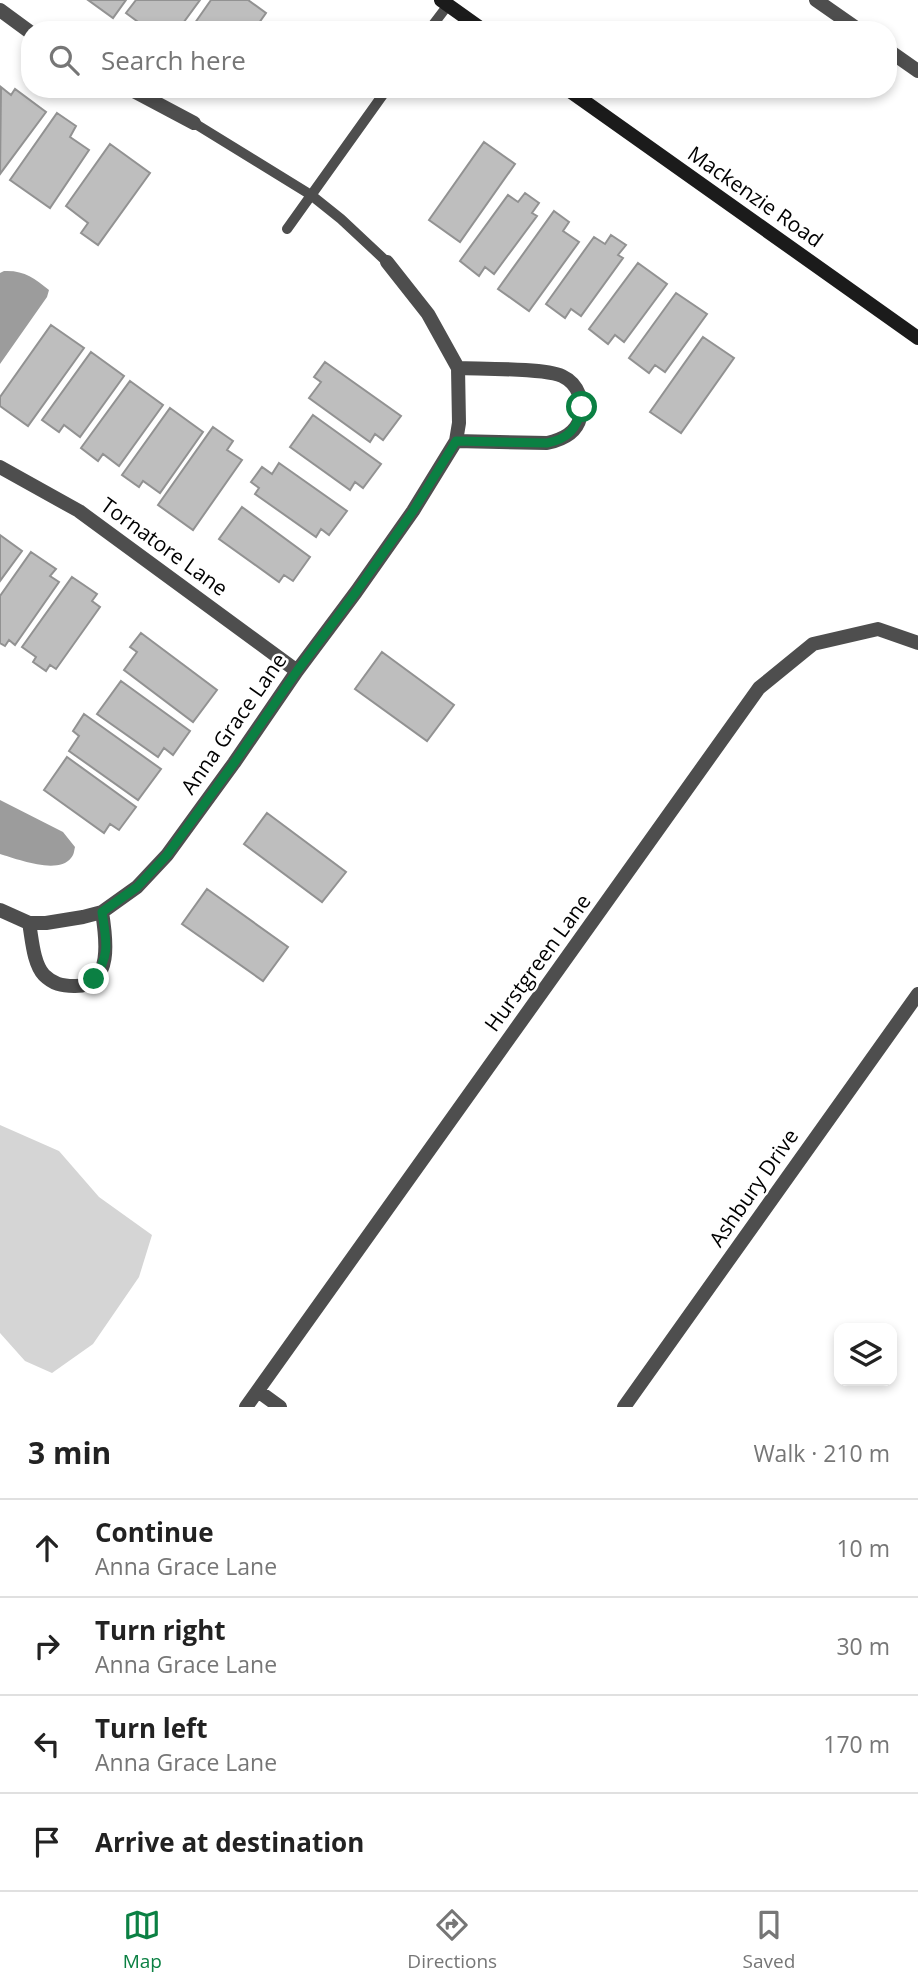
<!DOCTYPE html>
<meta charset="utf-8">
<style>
:root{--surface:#fff;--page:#f6f6f6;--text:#222;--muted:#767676;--line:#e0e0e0;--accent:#0b8043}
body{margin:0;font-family:"Open Sans",sans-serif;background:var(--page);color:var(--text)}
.controls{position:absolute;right:21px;bottom:21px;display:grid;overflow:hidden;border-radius:14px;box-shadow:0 4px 10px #0003}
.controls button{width:63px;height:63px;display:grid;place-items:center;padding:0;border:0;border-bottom:2px solid var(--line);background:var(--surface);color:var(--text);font:35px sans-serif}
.stop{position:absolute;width:21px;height:21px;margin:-16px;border:5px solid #0b8043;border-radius:50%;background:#fff}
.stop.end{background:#0b8043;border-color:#fff;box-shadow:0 2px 7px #0008}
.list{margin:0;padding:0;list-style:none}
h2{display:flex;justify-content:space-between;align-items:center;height:91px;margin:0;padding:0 28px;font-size:30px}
h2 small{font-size:23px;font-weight:400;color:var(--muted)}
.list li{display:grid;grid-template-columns:46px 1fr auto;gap:21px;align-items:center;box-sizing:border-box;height:98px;padding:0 28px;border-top:2px solid var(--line)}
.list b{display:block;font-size:26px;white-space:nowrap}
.list p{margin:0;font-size:23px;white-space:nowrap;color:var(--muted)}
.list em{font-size:23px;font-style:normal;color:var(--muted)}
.icon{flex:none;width:38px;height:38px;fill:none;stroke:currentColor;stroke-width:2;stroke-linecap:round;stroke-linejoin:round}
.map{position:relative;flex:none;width:918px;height:1407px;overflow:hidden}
.search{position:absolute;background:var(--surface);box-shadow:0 4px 10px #0003;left:21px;right:21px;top:21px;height:77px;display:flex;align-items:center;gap:18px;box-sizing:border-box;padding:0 24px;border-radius:28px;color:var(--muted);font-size:26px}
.sheet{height:483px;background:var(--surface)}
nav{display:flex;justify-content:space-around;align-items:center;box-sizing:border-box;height:98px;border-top:2px solid var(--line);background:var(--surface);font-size:19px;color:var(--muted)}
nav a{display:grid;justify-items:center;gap:4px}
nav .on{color:var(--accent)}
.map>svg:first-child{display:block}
</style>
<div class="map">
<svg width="918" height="1407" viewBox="0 0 918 1407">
<rect width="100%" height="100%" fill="#fff"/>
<path fill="#d5d5d5" d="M 0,1125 L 59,1151 L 99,1197 L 152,1235 L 139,1277 L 93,1344 L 52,1373 L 25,1361 L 0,1333 Z"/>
<path fill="#9c9c9c" d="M 4,271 C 24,270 34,278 49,290 L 47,297 L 0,364 L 0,273 Z
M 0,800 L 63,832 L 75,847 C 74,851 74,855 71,858 C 58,875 17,859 0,854 Z"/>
<path fill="#bebebe" stroke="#929292" stroke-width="2" d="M 88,0 L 126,0 L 113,18 Z
M 136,0 L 200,0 L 178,30 L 149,30 L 126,13 Z
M 211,0 L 248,0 L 266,13 L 254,30 L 190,30 Z
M 1,87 L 11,95 L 15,89 L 46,112 L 0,174 Z
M 57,113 L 76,126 L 70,137 L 89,150 L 50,208 L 10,180 Z
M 484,142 L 515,164 L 460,242 L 429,220 Z
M 110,144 L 150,173 L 98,245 L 81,233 L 88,223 L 66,206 Z
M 525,193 L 539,203 L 532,213 L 537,216 L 494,274 L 485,267 L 479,276 L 460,261 L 508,195 L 518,202 Z
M 554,211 L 569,222 L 563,231 L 579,242 L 529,311 L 498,289 Z
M 611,235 L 626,245 L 618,255 L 623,258 L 581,316 L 571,309 L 565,318 L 546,304 L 594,237 L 605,244 Z
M 638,263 L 667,284 L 624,342 L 615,335 L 608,344 L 589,329 Z
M 676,293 L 707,314 L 665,372 L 655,365 L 649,373 L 629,358 Z
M 51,325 L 84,348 L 28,426 L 0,406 L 0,397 Z
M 703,337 L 734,358 L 681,433 L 650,412 Z
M 91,352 L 124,376 L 80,437 L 64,425 L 59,432 L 42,420 Z
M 325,362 L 401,416 L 383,440 L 375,434 L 370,442 L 309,398 L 321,382 L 314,377 Z
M 130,381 L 163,405 L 119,466 L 103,454 L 98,461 L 81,448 Z
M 170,408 L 203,432 L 160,493 L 143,481 L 139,487 L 122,475 Z
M 313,415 L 381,464 L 363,488 L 355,482 L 350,490 L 290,447 Z
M 213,427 L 233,441 L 227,450 L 242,460 L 193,530 L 158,505 Z
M 279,463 L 347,511 L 329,535 L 321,529 L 316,537 L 255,494 L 259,488 L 251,482 L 262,467 L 272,474 Z
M 242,507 L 310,557 L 293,581 L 284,575 L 279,582 L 219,539 Z
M 0,535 L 22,551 L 0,581 Z
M 31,552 L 56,569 L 50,576 L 59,582 L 15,645 L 9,640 L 5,646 L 0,643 L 0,596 Z
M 72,577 L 97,594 L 92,601 L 100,607 L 56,669 L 50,665 L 46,671 L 33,662 L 36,657 L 22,647 Z
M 141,633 L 217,690 L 193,722 L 124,670 L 137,652 L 130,647 Z
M 382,652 L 454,705 L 427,741 L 355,689 Z
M 121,681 L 190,731 L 173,755 L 164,748 L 158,757 L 97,714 Z
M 84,714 L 161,769 L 138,800 L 69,751 L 79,736 L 73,731 Z
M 67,757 L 136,807 L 119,830 L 110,824 L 104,833 L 44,790 Z
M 267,813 L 346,872 L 322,902 L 244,844 Z
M 207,889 L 288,947 L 263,981 L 182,924 Z"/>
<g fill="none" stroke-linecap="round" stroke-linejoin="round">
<path stroke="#4e4e4e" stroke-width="10" d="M 429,30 L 448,5
M 194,123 L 311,195 L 341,219 L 387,262
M 287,229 L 387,89"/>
<path stroke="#4e4e4e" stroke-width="14" d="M 816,0 L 859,30
M 0,10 L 30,32
M 888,50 L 918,71
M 130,89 L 194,123
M 456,441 L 547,443 C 561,440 576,434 580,418 C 584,402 579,384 562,376 C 544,368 481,369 458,368
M 0,467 L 79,511 L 297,671
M 0,910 L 29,923 L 46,923 L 83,917 L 102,912 L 137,887 L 167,855 L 234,763 L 297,671 L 356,592 L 413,511 L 456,441 L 459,423 L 458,368 L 428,314 L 387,262
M 29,923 C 32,938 33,963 44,975 C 53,984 62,986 74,986 C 114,987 106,937 102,912
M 258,1391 L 280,1407
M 246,1407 L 759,688 L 813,644 L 878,629 L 918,643
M 624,1407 L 918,994"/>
<path stroke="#1b1b1b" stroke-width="14" d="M 441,0 L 483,30
M 567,89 L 918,338"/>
</g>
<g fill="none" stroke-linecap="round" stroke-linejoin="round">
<path stroke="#0b8043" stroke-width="9" d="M 94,979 C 111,954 106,940 102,912 L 137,887 L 167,855 L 234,763 L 297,671 L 356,592 L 413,511 L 456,441 L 547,443 C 568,439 577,429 582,407"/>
</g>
<g text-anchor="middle" stroke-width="5" stroke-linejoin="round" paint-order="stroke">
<g font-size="21" fill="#000" stroke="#fff">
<text transform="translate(755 197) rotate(35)" y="7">Mackenzie Road</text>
<text transform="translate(164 547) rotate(36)" y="7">Tornatore Lane</text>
<text transform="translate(234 724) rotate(-55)" y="7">Anna Grace Lane</text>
<text transform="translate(538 963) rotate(-54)" y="7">Hurstgreen Lane</text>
<text transform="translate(754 1188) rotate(-55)" y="7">Ashbury Drive</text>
</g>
</g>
</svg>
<div class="controls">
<button><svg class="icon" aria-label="layers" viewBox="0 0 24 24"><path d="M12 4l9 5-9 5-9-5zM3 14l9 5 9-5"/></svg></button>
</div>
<div class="stop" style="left:582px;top:407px"></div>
<div class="stop end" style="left:94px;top:979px"></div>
<div class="search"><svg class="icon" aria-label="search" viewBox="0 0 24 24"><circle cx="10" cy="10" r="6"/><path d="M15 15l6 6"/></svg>Search here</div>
</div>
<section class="sheet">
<h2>3 min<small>Walk · 210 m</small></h2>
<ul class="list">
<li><svg class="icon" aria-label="ahead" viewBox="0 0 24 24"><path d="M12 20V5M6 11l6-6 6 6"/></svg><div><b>Continue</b><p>Anna Grace Lane</p></div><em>10 m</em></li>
<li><svg class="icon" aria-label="right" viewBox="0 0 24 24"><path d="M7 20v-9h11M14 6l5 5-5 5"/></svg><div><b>Turn right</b><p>Anna Grace Lane</p></div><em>30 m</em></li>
<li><svg class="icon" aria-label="left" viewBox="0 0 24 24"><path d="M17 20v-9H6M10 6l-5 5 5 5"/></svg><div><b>Turn left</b><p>Anna Grace Lane</p></div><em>170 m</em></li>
<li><svg class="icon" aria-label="arrive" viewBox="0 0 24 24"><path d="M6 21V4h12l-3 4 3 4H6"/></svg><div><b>Arrive at destination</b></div></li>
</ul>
</section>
<nav>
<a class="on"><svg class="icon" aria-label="map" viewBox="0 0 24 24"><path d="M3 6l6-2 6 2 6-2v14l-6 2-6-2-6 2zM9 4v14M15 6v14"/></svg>Map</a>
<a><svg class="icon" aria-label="directions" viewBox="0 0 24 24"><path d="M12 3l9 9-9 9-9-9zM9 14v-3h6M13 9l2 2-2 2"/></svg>Directions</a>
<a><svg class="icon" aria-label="saved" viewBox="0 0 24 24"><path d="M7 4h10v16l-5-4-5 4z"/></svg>Saved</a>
</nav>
